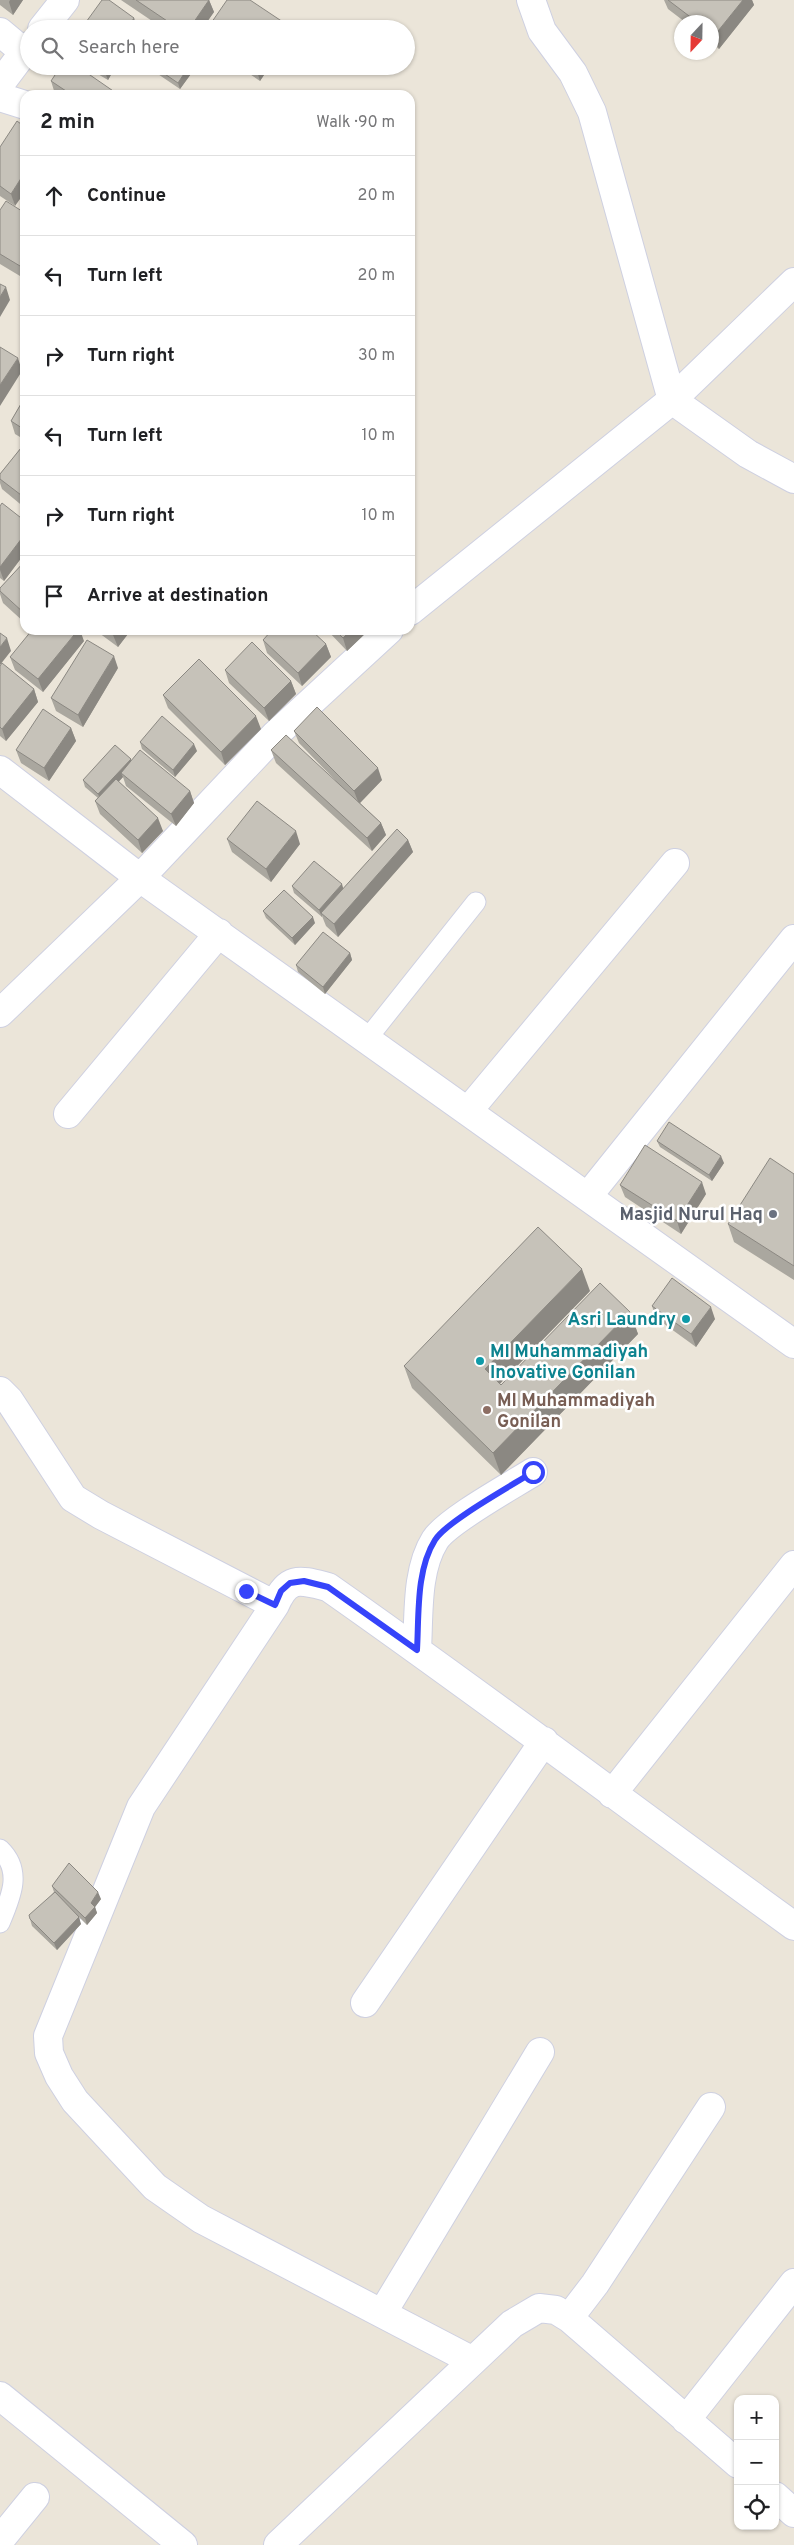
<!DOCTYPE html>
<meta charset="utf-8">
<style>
:root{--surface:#fff;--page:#f2f2f2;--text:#202124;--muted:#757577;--line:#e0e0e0}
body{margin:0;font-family:Overpass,sans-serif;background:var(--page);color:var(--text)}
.controls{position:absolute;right:15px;bottom:15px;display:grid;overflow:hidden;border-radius:10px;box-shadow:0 1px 4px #0004}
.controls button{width:45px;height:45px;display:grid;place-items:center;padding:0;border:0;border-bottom:1px solid var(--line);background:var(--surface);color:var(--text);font:25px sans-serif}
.compass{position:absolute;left:674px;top:15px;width:45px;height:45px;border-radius:50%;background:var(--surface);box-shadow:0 1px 4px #0004;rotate:202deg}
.stop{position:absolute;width:15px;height:15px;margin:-11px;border:4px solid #3644fa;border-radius:50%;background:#fff}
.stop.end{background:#3644fa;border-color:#fff;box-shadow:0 1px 5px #0008}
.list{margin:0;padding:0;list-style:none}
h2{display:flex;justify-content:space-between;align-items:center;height:65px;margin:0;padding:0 20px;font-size:21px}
h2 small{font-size:16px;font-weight:400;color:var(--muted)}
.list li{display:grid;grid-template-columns:32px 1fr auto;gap:15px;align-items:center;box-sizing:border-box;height:80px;padding:0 20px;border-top:1px solid var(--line)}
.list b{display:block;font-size:19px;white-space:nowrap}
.list em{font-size:16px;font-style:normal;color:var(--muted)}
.icon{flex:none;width:28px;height:28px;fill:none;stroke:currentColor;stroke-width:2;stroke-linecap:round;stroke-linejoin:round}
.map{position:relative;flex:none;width:794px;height:2545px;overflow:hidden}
.search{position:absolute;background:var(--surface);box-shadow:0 1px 4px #0004;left:20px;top:20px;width:395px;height:55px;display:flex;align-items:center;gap:12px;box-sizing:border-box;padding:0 18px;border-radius:28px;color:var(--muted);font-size:19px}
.panel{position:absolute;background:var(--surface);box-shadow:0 1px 4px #0004;left:20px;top:90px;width:395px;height:545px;border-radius:15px}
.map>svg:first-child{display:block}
</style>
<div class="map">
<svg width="794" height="2545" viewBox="0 0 794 2545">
<rect width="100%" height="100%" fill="#ebe5d9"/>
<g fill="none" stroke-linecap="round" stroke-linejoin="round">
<g stroke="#ced0e1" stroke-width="21">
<path id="lane" d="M 367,1039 L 476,902
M 0,1849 C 23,1871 11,1897 0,1923"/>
</g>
<g stroke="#ced0e1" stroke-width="30">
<path id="street" d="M 531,0 L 542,31 L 573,73 L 592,112 L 672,400 L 748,454 L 794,479
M 42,29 L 65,0
M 0,32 L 24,52 L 29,46
M 0,84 L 24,52
M 0,97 L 25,105
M 410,611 L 672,400 L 794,282
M 0,770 L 140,878 L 794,1344
M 0,1013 L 140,878 L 275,735 L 389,630
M 468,1111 L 675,863
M 68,1114 L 219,933
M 588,1196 L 794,939
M 0,1391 L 9,1400 L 73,1498 L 101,1515 L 275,1605
M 417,1650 C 419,1615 416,1570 435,1540 C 447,1521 511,1486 533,1472
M 612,1794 L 794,1565
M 365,2003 L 544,1741
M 383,2312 L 540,2052
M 569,2318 L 595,2284 L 711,2107
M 471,2360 L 201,2219 L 155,2187 L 75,2101 L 59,2076 L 49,2053 L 48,2036 L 141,1807 L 275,1605 C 288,1575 300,1580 328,1587 C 485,1697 638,1813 794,1926
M 0,2396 L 183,2545
M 686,2420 L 794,2283
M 775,2496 L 794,2513
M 0,2540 L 35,2497
M 278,2545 L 512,2324 L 539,2308 L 556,2310 L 569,2318 L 738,2464"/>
</g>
<use href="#lane" stroke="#fff" stroke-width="19"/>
<use href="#street" stroke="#fff" stroke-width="28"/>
</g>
<path fill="#aaa79f" d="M 0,0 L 23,0 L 13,15 L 0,5 Z
M 121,0 L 209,0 L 214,12 L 202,29 L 164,29 Z
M 664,0 L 752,0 L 754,5 L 719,49 L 712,43 L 712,22 L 685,22 L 668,9 Z
M 84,66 L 116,66 L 108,80 Z
M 146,66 L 195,66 L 196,67 L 180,89 Z
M 238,66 L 270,66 L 260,81 Z
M 51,81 L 119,95 L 57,95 L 55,94 Z
M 0,147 L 15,206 L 0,196 Z
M 0,210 L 25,213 L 25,279 L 0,264 Z
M 25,397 L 25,440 L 15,434 L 11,421 Z
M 25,443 L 25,508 L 2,489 L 0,483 L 0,474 Z
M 0,506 L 25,521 L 25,553 L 4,581 L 0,578 Z
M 25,561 L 25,623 L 3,603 L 0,594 L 0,588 Z
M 95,630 L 131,630 L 118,647 Z
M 327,630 L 369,630 L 347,651 Z
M 263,640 L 326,644 L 331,657 L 302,686 L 267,653 Z
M 84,641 L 43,692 L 15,670 L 10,657 Z
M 0,666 L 34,689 L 38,702 L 6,741 L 0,736 Z
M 118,668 L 83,727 L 56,711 L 51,698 Z
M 225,670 L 291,681 L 296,694 L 269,721 L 229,683 Z
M 163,695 L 261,729 L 225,765 L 168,708 Z
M 71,728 L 76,741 L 49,781 L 21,763 L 16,750 Z
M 294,731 L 382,780 L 360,803 L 381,823 L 386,835 L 372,851 L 276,763 L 271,750 L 336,781 L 299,743 Z
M 140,742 L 197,751 L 175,777 L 142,749 Z
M 131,761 L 190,791 L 194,803 L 176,826 L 126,786 L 123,777 L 118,782 L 163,831 L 142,853 L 100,814 L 95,801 L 98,798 L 85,787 L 83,780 Z
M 227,839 L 300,844 L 271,882 L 232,852 Z
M 408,840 L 413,852 L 338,937 L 326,926 L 322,916 L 322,917 L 294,893 L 292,886 L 343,889 Z
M 263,911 L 315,923 L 295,945 L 266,918 Z
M 350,953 L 352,960 L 325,994 L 298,972 L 296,965 Z
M 657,1141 L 724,1163 L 712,1181 L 660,1147 Z
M 794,1174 L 794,1280 L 734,1242 L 728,1224 Z
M 620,1185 L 706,1194 L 681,1234 L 625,1197 Z
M 590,1291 L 499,1384 L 501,1385 L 630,1312 L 638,1334 L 501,1475 L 412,1388 L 404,1366 Z
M 652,1306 L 715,1319 L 696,1347 L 656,1318 Z
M 52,1886 L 101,1899 L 95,1907 L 97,1913 L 87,1925 L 74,1912 L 81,1924 L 57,1950 L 32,1926 L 30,1919 L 54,1892 Z"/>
<path fill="#8b8882" d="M 10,0 L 23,0 L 13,15 L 9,2 Z
M 209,0 L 214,12 L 202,29 L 189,29 Z
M 743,0 L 752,0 L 754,5 L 719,49 L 714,36 Z
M 134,18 L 138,29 L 127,29 Z
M 286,24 L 288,29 L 282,29 Z
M 104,66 L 116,66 L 108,80 L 103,67 Z
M 189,66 L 196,67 L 180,89 L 178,83 Z
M 257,66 L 270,66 L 260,81 L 256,68 Z
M 25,172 L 25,192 L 15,206 L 11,194 Z
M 6,287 L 10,300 L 0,317 L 0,297 Z
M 18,358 L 22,371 L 0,406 L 0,385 Z
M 25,534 L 25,553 L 4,581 L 0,570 L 0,567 Z
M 78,630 L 80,630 L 84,641 L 43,692 L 38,679 Z
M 116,630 L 131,630 L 118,647 L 113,635 Z
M 351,630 L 369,630 L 347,651 L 343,638 Z
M 7,638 L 11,651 L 0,665 L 0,647 Z
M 326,644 L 331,657 L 302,686 L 298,673 Z
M 114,656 L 118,668 L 83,727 L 78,715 Z
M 291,681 L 296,694 L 269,721 L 264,708 Z
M 34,689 L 38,702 L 6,741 L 2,729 Z
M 256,716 L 261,729 L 225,765 L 221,752 Z
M 71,728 L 76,741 L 49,781 L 44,768 Z
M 194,744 L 197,751 L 175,777 L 173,770 Z
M 131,759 L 133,766 L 121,773 L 123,777 L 101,801 L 98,794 Z
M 378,768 L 382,780 L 359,804 L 354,791 Z
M 190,791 L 194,803 L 176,826 L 171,814 Z
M 158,818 L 163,831 L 142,853 L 138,840 Z
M 381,823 L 386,835 L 372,851 L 367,838 Z
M 296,831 L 300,844 L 271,882 L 266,869 Z
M 408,840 L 413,852 L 338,937 L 334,924 Z
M 342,884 L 344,891 L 321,913 L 322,916 L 322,917 L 319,910 Z
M 313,917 L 315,923 L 295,945 L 292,938 Z
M 350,953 L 352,960 L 325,994 L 323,987 Z
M 721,1156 L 724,1163 L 712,1181 L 709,1175 Z
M 702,1182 L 706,1194 L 681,1234 L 677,1221 Z
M 582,1269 L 590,1291 L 493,1391 L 485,1369 Z
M 711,1307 L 715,1319 L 696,1347 L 691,1334 Z
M 630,1312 L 638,1334 L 501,1475 L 493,1453 Z
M 98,1892 L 101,1899 L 95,1907 L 97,1913 L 87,1925 L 85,1918 L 91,1903 Z
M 79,1917 L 81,1924 L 57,1950 L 54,1943 Z"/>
<path fill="#c6c2b9" stroke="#8b8882" d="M 102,0 L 109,0 L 134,18 L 127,29 L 81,29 Z
M 136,0 L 209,0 L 189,29 L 179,29 Z
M 227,0 L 250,0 L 286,24 L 282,29 L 207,29 Z
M 668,0 L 743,0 L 714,36 L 712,34 L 712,22 L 697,22 Z
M 61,66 L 77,66 L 119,95 L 72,95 L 51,81 Z
M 153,66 L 189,66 L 178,83 Z
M 17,121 L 25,127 L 25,172 L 11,194 L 0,186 L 0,147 Z
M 6,201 L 25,213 L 25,269 L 0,254 L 0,210 Z
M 0,284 L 6,287 L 0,297 Z
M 0,347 L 18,358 L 0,385 Z
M 25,397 L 25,430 L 11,421 Z
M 25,443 L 25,498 L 0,479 L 0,474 Z
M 2,503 L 25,521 L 25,534 L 0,567 L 0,506 Z
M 25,561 L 25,612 L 24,613 L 0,591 L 0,588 Z
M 32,630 L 78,630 L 38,679 L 10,657 Z
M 107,630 L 116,630 L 113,635 Z
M 272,630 L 311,630 L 326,644 L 298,673 L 263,640 Z
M 335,630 L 351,630 L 343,638 Z
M 0,633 L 7,638 L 0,647 Z
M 87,640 L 114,656 L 78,715 L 51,698 Z
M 252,642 L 291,681 L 264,708 L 225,670 Z
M 199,659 L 256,716 L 221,752 L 163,695 Z
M 2,663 L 34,689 L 2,729 L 0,727 L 0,666 Z
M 317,707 L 378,768 L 354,791 L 294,731 Z
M 43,709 L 71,728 L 44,768 L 16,750 Z
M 162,716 L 194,744 L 173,770 L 140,742 Z
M 286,735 L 381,823 L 367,838 L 271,750 Z
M 115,745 L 131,759 L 98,794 L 83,780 Z
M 140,750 L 190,791 L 171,814 L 121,773 Z
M 116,779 L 158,818 L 138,840 L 95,801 Z
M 257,801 L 296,831 L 266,869 L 227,839 Z
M 397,829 L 408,840 L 334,924 L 321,913 Z
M 314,861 L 342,884 L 319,910 L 292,886 Z
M 284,890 L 313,917 L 292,938 L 263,911 Z
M 323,932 L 350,953 L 323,987 L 296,965 Z
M 669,1122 L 721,1156 L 709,1175 L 657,1141 Z
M 645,1145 L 702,1182 L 677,1221 L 620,1185 Z
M 770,1158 L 794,1174 L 794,1266 L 728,1224 Z
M 538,1227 L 582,1269 L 485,1369 L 501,1385 L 600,1283 L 630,1312 L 493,1453 L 404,1366 Z
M 672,1278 L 711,1307 L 691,1334 L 652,1306 Z
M 69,1863 L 98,1892 L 91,1903 L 95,1907 L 85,1918 L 52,1886 Z
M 55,1892 L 79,1917 L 54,1943 L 30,1919 L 29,1915 Z"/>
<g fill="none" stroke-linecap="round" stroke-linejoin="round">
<path stroke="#3644fa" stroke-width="6" d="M 246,1591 L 275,1605 L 281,1591 L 290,1583 L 304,1581 L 328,1587 L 417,1650 C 419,1615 416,1570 435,1540 C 447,1521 511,1486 533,1472"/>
</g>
<circle fill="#6b7280" stroke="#fff" stroke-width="2" cx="773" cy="1214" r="5"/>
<g fill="#0f9aa8" stroke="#fff" stroke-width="2">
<circle cx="686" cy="1319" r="5"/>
<circle cx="480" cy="1361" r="5"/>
</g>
<circle fill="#8d6e63" stroke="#fff" stroke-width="2" cx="487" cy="1410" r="5"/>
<g text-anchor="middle" stroke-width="5" stroke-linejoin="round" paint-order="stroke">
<g font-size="18" font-weight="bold" fill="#5b616d" stroke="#fff" text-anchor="end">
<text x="763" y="1220">Masjid Nurul Haq</text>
</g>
<g font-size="18" font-weight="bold" fill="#0d838f" stroke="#fff" text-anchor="end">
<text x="676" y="1325">Asri Laundry</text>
<text x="490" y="1357" text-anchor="start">MI Muhammadiyah<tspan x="490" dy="21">Inovative Gonilan</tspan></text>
</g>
<g font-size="18" font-weight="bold" fill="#785e54" stroke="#fff" text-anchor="start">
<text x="497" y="1406">MI Muhammadiyah<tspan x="497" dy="21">Gonilan</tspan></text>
</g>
</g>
</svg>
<div class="controls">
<button>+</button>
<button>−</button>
<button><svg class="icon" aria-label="locate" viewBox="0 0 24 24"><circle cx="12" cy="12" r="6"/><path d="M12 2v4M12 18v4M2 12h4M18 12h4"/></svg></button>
</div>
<svg class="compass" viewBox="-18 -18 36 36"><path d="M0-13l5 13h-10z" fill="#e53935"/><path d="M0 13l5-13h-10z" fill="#757577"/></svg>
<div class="stop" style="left:533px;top:1472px"></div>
<div class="stop end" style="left:246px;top:1591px"></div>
<div class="search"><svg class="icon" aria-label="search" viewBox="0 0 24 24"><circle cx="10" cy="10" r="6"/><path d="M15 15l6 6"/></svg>Search here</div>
<section class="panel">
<h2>2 min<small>Walk · 90 m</small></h2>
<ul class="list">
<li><svg class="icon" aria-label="ahead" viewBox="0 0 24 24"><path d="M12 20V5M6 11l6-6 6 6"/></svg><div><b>Continue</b></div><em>20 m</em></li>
<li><svg class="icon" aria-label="left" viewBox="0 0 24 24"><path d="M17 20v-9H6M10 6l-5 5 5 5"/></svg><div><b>Turn left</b></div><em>20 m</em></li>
<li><svg class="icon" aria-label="right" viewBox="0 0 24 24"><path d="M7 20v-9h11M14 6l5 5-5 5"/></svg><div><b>Turn right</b></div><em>30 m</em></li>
<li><svg class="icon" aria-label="left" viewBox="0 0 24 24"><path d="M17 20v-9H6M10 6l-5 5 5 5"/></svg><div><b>Turn left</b></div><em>10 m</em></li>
<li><svg class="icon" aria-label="right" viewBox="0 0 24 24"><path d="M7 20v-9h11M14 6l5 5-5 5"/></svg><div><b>Turn right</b></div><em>10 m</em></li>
<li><svg class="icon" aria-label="arrive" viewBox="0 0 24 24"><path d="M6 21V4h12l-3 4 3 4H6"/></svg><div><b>Arrive at destination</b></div></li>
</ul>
</section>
</div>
